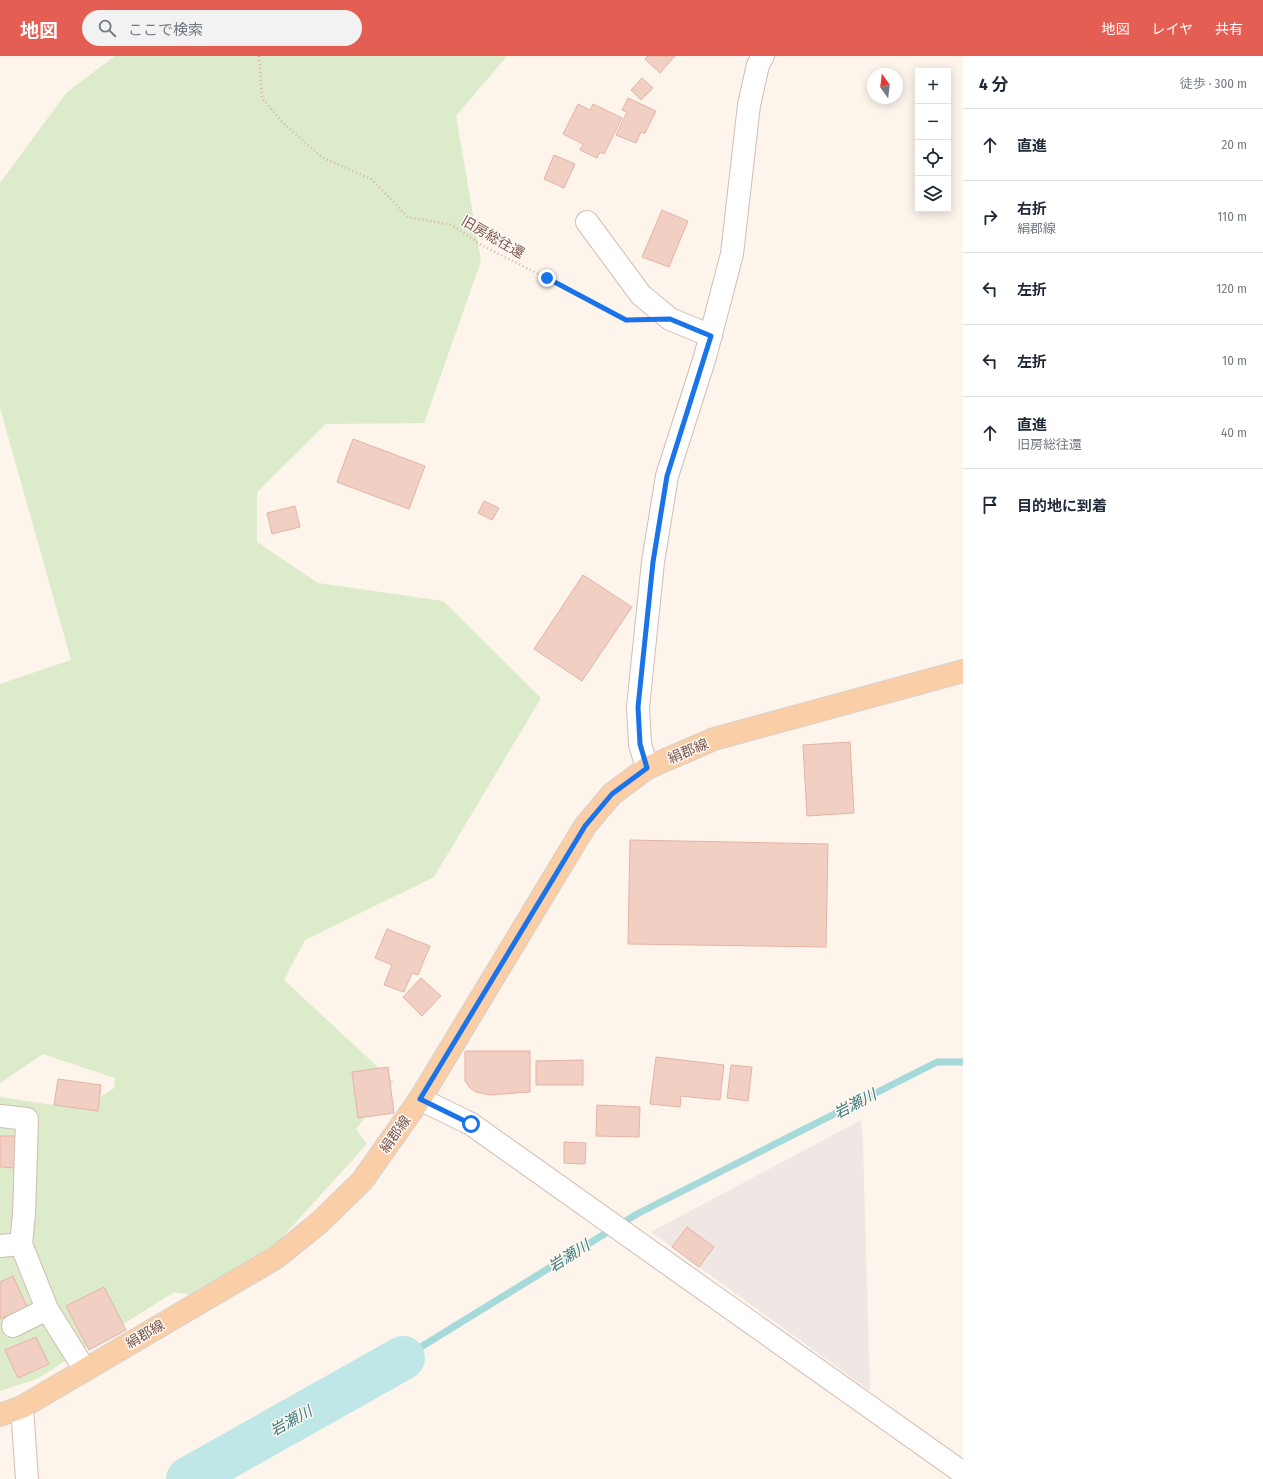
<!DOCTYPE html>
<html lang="ja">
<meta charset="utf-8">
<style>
:root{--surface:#fff;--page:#f2f2f3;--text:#1f2937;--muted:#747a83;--line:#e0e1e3;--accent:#e55e53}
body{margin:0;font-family:"Fira Sans Condensed","Noto Sans JP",sans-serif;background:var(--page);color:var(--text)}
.controls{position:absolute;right:12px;top:12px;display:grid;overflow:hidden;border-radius:0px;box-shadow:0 2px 10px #0003}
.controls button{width:36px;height:36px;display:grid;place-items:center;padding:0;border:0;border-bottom:1px solid var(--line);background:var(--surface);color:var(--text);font:20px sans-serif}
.compass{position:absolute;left:867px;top:12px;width:36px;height:36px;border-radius:50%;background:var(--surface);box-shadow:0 2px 10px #0003;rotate:346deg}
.stop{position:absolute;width:12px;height:12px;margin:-9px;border:3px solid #1a73e8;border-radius:50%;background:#fff}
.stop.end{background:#1a73e8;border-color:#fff;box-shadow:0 1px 4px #0008}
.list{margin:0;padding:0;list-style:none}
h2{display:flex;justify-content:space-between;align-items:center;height:52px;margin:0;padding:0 16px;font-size:17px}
h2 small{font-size:13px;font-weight:400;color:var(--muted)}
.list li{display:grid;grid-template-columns:26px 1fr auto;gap:12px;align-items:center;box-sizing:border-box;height:72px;padding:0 16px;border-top:1px solid var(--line)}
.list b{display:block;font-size:15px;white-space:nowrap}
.list p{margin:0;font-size:13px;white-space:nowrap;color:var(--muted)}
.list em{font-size:13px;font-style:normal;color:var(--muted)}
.icon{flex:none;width:22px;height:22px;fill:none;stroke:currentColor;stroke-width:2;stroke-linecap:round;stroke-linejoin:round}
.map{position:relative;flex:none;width:963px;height:1423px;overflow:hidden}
header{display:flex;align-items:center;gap:24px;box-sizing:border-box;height:56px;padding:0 20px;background:var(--accent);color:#fff}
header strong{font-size:19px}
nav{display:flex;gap:22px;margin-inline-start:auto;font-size:14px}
.search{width:280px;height:36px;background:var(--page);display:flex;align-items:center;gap:10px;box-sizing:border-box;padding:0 14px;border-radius:22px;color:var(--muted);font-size:15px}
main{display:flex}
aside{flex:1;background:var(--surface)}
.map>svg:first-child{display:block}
</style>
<header>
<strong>地図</strong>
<div class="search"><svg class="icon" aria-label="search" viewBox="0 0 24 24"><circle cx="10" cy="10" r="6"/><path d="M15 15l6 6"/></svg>ここで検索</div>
<nav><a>地図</a><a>レイヤ</a><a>共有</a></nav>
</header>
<main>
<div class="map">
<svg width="963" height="1423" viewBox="0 0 963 1423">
<rect width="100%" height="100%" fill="#fdf4ec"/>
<path fill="#efe7e4" d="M 861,1064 L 863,1089 L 870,1335 L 651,1176 Z"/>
<path fill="#dcebc9" d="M 115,0 L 507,0 L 456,60 L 481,205 L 424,367 L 326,368 L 257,436 L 257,486 L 318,527 L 443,545 L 541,642 L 434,821 L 305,884 L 284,924 L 394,1026 L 356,1073 L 367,1088 L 277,1187 L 197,1240 L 174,1236 L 37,1323 L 0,1335 L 0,1041 L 81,1053 L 114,1032 L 115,1022 L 43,998 L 0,1027 L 0,628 L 71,604 L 0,352 L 0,127 L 67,36 Z"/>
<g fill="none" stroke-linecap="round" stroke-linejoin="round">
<path stroke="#a6d9d9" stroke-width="7" d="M 403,1302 L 637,1158 L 937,1006 L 963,1006"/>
<path stroke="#bfe7e7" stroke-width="44" d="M 188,1423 L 403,1302"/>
</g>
<path fill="#f2cfc3" stroke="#e5b3a4" d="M 648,0 L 675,0 L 660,17 L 645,3 Z
M 642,22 L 653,32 L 641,44 L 631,34 Z
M 628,42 L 656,55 L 645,77 L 641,76 L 636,87 L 616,79 L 627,56 L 622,54 Z
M 578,48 L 590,54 L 593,48 L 622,62 L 604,98 L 600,96 L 597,102 L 580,94 L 583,88 L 563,78 Z
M 554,99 L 575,108 L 564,132 L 544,123 Z
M 662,154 L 688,165 L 669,211 L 642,201 Z
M 353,383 L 425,410 L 409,453 L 337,426 Z
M 484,445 L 499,452 L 492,464 L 478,457 Z
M 295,450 L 300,471 L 272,478 L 267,457 Z
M 583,519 L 632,551 L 582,625 L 534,593 Z
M 850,686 L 854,757 L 807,760 L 803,689 Z
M 630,784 L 828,788 L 826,891 L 628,888 Z
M 387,873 L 430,890 L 418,919 L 412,917 L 404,936 L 384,929 L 392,909 L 375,902 Z
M 421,922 L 441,940 L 422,960 L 403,941 Z
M 465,995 L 530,995 L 530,1036 L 490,1039 L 476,1036 L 470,1032 L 465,1025 Z
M 656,1001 L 724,1009 L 720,1044 L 681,1040 L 680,1051 L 650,1048 Z
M 583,1004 L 583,1029 L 536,1029 L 536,1005 Z
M 731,1009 L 752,1011 L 748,1045 L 727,1042 Z
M 388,1011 L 394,1057 L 358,1062 L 352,1016 Z
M 58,1023 L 101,1029 L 98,1055 L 54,1049 Z
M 597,1049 L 640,1051 L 639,1081 L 596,1080 Z
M 0,1080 L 16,1080 L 15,1112 L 0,1111 Z
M 564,1086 L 586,1087 L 585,1108 L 564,1107 Z
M 687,1171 L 714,1191 L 699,1211 L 672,1191 Z
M 13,1220 L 27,1251 L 0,1263 L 0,1226 Z
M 104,1231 L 126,1274 L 89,1294 L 66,1250 Z
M 36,1281 L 49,1308 L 18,1322 L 5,1294 Z"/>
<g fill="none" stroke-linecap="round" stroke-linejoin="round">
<g stroke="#d2bcb3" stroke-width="24">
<path id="minor" d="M 587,166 L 641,239 L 670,263 L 711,280
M 647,712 L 640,688 L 638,651 L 653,506 L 667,420 L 705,301 L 732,198 L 749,49 L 758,9 L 763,0
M 420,1043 L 471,1068 L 963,1417
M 0,1060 L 27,1063 L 24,1158 L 21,1188
M 0,1190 L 21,1188 L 47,1253 L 85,1314
M 13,1270 L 47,1253
M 22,1351 L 27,1423"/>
</g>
<g stroke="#d9d0cd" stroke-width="24">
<path id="major" d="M 0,1359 L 22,1351 L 277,1201 L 320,1166 L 362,1125 L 420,1043 L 585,770 L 612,738 L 647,712 L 714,683 L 963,615"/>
</g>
<path stroke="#d8b2a6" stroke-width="2.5" stroke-dasharray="1 3" stroke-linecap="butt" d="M 259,0 L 262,42 L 283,67 L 323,102 L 371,123 L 408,161 L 452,169 L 483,190 L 598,248 L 626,264 L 633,264"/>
<use href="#minor" stroke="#fff" stroke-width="22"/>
<use href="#major" stroke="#facea6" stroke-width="22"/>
</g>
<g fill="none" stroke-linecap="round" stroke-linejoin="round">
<path stroke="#1a73e8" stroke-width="5" d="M 471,1068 L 420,1043 L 585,770 L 612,738 L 647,712 L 640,688 L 638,651 L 653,506 L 667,420 L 711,280 L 670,263 L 626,264 L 547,222"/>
</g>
<g text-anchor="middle" stroke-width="3" stroke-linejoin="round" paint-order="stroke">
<g font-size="14" fill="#79574e" stroke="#fff8f3">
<text transform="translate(493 181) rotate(30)" y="5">旧房総往還</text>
<text transform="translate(688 695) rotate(-23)" y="5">絹郡線</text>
<text transform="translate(395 1078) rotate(-55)" y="5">絹郡線</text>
<text transform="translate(145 1278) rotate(-30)" y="5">絹郡線</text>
</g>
<g font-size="15" font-style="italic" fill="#407c7d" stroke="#fff8f3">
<text transform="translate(855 1048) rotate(-27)" y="5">岩瀬川</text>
<text transform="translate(569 1200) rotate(-32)" y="5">岩瀬川</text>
<text transform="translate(291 1365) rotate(-29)" y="5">岩瀬川</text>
</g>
</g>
</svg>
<div class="controls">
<button>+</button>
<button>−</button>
<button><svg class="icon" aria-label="locate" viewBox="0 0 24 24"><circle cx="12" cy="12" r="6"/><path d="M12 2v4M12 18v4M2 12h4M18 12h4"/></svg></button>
<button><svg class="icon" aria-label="layers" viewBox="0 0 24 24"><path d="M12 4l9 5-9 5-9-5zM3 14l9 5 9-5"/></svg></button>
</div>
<svg class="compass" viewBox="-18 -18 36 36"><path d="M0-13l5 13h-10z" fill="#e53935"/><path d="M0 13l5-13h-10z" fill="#747a83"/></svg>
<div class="stop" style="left:471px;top:1068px"></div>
<div class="stop end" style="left:547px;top:222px"></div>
</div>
<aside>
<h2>4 分<small>徒歩 · 300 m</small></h2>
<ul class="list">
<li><svg class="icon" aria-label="ahead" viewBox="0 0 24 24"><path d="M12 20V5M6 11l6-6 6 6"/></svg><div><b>直進</b></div><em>20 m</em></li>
<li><svg class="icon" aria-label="right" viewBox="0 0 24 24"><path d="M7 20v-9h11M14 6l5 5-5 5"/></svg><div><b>右折</b><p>絹郡線</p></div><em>110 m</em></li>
<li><svg class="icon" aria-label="left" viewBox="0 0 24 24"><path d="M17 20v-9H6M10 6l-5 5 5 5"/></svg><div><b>左折</b></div><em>120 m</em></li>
<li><svg class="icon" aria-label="left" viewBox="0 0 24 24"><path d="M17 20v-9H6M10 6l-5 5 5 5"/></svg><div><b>左折</b></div><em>10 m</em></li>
<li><svg class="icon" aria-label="ahead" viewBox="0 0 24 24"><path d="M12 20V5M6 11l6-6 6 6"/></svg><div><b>直進</b><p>旧房総往還</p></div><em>40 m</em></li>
<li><svg class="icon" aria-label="arrive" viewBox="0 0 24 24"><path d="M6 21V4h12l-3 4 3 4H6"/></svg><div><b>目的地に到着</b></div></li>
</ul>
</aside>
</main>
